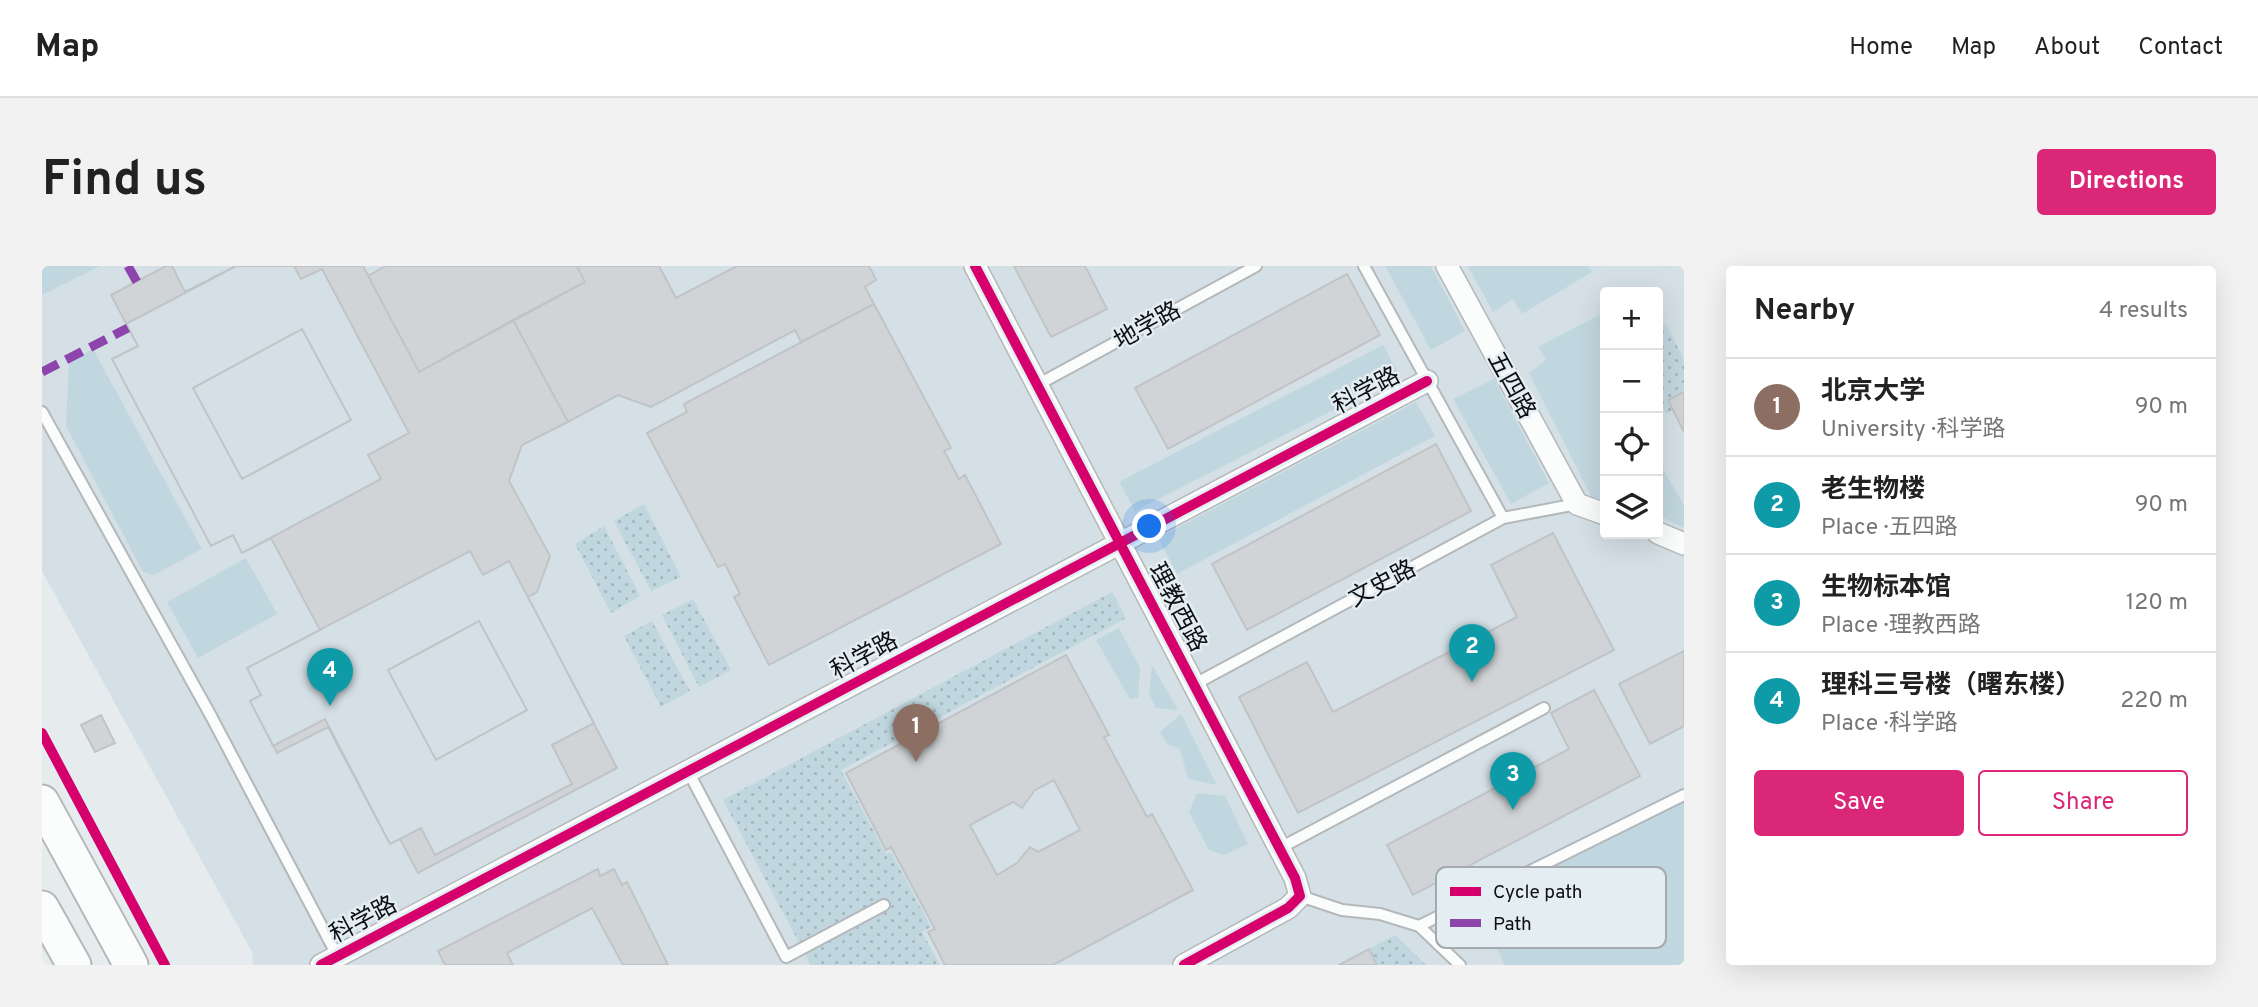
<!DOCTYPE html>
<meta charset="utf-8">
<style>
:root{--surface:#fff;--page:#f2f2f2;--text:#222;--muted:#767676;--line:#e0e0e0;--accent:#db2777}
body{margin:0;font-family:Overpass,"Noto Sans SC",sans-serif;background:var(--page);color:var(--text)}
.controls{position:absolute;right:21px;top:21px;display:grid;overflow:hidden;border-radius:7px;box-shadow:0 7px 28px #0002}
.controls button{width:63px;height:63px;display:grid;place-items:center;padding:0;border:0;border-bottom:2px solid var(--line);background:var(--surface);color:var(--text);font:35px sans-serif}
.you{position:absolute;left:1108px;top:261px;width:24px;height:24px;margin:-18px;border:5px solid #fff;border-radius:50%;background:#1a73e8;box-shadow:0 0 0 10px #1a73e833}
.badge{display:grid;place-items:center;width:46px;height:46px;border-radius:50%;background:var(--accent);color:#fff;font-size:23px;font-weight:700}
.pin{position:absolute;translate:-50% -58px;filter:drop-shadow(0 2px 4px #0008)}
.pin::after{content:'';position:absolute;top:37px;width:24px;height:21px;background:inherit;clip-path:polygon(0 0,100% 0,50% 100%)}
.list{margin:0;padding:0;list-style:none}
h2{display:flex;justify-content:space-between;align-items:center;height:91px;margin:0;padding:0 28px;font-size:30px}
h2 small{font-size:23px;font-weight:400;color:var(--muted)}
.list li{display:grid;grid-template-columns:46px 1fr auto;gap:21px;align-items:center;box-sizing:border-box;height:98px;padding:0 28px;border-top:2px solid var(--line)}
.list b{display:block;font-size:26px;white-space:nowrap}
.list p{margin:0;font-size:23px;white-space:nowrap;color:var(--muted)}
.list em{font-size:23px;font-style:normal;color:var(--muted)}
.actions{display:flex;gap:14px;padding:21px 28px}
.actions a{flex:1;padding:16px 0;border:2px solid var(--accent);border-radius:7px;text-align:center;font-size:24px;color:var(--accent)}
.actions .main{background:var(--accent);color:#fff}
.icon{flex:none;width:38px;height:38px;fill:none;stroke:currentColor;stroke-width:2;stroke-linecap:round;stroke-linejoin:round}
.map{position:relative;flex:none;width:1642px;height:699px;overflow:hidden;border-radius:7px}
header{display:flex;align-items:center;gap:42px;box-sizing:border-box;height:98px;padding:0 35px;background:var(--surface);border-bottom:2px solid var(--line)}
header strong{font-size:33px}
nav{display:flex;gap:38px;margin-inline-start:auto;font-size:24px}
.intro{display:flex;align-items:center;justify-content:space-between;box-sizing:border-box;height:168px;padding:0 42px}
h1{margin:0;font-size:49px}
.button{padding:18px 32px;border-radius:7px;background:var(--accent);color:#fff;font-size:24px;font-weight:700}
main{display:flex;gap:42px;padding:0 42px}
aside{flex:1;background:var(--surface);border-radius:7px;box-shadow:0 7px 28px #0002}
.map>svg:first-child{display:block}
</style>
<header>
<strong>Map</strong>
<nav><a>Home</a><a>Map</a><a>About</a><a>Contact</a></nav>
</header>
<div class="intro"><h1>Find us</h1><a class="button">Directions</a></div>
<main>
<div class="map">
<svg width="1642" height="699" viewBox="0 0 1642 699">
<defs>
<pattern id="grass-dots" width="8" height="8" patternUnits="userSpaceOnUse" patternTransform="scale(1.75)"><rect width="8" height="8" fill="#c1d7df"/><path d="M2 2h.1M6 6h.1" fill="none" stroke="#a5b7be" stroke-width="1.8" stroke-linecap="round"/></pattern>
</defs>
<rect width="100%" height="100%" fill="#e6ecee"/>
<path fill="#d4e0e6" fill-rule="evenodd" d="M 0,0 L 1642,0 L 1642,699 L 211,699 L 210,686 L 0,305 ZM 1563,26 L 1616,26 L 1616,268 L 1563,268 Z"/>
<path fill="url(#grass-dots)" d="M 1624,58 L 1642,94 L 1642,138 L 1624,148 L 1616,133 L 1616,62 Z
M 602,238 L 639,311 L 609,325 L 572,255 Z
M 562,260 L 598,330 L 569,347 L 533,278 Z
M 1070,326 L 1084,352 L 799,504 L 844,588 L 849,586 L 889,661 L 880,666 L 898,699 L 769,699 L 681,534 Z
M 651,333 L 689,404 L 657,421 L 620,349 Z
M 610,355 L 648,425 L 619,441 L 582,370 Z
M 1353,669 L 1384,699 L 1335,699 L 1327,683 Z"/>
<path fill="#c1d7df" d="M 0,0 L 58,0 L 0,29 Z
M 1343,0 L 1389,0 L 1423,65 L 1389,84 Z
M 1426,0 L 1546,0 L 1550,6 L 1480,48 L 1471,33 L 1451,46 Z
M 1563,46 L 1563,234 L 1549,230 L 1487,107 L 1504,94 L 1496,81 Z
M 1341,79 L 1358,110 L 1093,245 L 1077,216 Z
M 51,83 L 160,283 L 112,309 L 101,306 L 24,160 L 27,96 Z
M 1452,113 L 1507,217 L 1469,238 L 1411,133 Z
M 1374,136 L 1393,170 L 1135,308 L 1116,272 Z
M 1616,195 L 1642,239 L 1642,262 L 1616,249 Z
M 204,292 L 235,348 L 156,392 L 125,336 Z
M 1077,362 L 1098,402 L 1096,432 L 1088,433 L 1054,374 Z
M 1110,399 L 1136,444 L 1114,442 L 1107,429 Z
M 1139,448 L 1175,519 L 1146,513 L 1138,483 L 1125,478 L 1118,466 Z
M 1155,527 L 1183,530 L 1206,578 L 1182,589 L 1167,584 L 1147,546 Z
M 1642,531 L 1642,699 L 1462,699 L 1454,679 L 1460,636 L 1496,606 L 1554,580 Z"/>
<path fill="#d0d4d6" stroke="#c1c4c6" stroke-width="2" fill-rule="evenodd" d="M 124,0 L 130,0 L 143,26 L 194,0 L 321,0 L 377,106 L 471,54 L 526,156 L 480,179 L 467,215 L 508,290 L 495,326 L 486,331 L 575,502 L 376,607 L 358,573 L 348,578 L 286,461 L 235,487 L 208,435 L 219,429 L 205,402 L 278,364 L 229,272 L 200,287 L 191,269 L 169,280 L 70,93 L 96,80 L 69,29 ZM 260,63 L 309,154 L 200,213 L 151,122 ZM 437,355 L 485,444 L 394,494 L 346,404 Z
M 194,0 L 252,0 L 259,13 L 280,3 L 367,167 L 326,189 L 339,213 L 200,287 L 191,269 L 169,280 L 70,93 L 96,80 L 84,58 ZM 260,63 L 309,154 L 200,213 L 151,122 Z
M 344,0 L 535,0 L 543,16 L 377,106 L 326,10 Z
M 535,0 L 617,0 L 634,32 L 695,0 L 827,0 L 834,14 L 823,21 L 832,38 L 759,76 L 753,64 L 609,141 L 576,129 L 526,156 L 471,54 L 543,16 Z
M 972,0 L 1043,0 L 1065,43 L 1009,71 Z
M 1305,8 L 1338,69 L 1126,183 L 1093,122 Z
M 832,38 L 909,182 L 902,185 L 917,213 L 923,209 L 959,278 L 727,399 L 692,331 L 698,328 L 683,298 L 676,301 L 605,167 L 645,146 L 642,138 Z
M 1642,126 L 1642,166 L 1626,134 Z
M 1394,178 L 1429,245 L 1205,364 L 1170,298 Z
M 1511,267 L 1572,384 L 1256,547 L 1197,431 L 1265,396 L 1291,446 L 1475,351 L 1449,299 Z
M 428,285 L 441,309 L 467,295 L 552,457 L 510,479 L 530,518 L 393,589 L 379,562 L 348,578 L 283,453 L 231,480 L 208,435 L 219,429 L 205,402 ZM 437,355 L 485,444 L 394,494 L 346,404 Z
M 1642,385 L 1642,460 L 1608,478 L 1577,418 Z
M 1024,389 L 1067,469 L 1062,471 L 1105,551 L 1110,548 L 1151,624 L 1011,699 L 903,699 L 886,666 L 893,663 L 849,581 L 844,584 L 804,507 ZM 1012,514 L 1038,564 L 996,586 L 988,581 L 975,597 L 955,609 L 928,559 L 971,536 L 980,542 L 993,524 Z
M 1552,424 L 1598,510 L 1371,629 L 1345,579 L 1527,483 L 1509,447 Z
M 59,449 L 73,477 L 53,486 L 39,459 Z
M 556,603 L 558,610 L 572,603 L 580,619 L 585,616 L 626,699 L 581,699 L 550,642 L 465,687 L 471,699 L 403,699 L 396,685 Z
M 1327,683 L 1335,699 L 1297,699 Z"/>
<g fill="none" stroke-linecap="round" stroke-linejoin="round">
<g stroke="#b4b8ba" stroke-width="14">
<path id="lane" d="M 1322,0 L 1461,252
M 997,118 L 1214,0
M 0,146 L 169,450 L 297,693
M 1153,418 L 1461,252 L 1535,238
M 647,507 L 744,691 L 842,639
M 1238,582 L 1502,442
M 1258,630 L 1300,644 L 1338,648 L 1377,660 L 1418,699
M 1377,660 L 1642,529"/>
</g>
<g stroke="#b4b8ba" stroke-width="24">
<path id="street" d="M 933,0 L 1253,612 L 1258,630 L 1246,642 L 1142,699
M 1405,0 L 1535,238 L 1563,248
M 1616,267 L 1642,278
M 279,699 L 1385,115"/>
</g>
<g stroke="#b4b8ba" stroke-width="37">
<path id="primary" d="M 0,536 L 89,699
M 0,642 L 32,699"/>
</g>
<use href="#lane" stroke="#fbfcfc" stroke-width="10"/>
<use href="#street" stroke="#fbfcfc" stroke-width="21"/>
<use href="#primary" stroke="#fbfcfc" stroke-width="33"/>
<path stroke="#8e44ad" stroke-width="9" stroke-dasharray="18 9" stroke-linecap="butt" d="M 86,0 L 95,16
M 0,106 L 86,62"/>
<g stroke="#e3edf2" stroke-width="15">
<path id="cycleway" d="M 933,0 L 1253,612 L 1258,630 L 1246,642 L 1142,699
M 0,467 L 123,699
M 279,699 L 1385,115"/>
</g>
<use href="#cycleway" stroke="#d6006c" stroke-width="10"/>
</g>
<g text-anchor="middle" stroke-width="5" stroke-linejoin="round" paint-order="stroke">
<g font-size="24" fill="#0c0f11" stroke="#e3edf2">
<text transform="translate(1105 59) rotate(-29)" y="8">地学路</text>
<text transform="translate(1470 119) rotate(61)" y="8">五四路</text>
<text transform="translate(1324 124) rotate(-28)" y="8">科学路</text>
<text transform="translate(1340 317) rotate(-28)" y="8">文史路</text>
<text transform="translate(1136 341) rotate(62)" y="8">理教西路</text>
<text transform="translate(822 389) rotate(-28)" y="8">科学路</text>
<text transform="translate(321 653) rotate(-28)" y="8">科学路</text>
</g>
</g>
<rect x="1394" y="601" width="230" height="81" rx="10" fill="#e3edf2" stroke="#a2aaae" stroke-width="2"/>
<rect x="1408" y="621" width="31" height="9" fill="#d6006c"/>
<rect x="1408" y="653" width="31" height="8" fill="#8e44ad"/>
<g font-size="19" fill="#0c0f11">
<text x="1451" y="632">Cycle path</text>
<text x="1451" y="664">Path</text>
</g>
</svg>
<div class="controls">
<button>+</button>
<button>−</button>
<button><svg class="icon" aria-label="locate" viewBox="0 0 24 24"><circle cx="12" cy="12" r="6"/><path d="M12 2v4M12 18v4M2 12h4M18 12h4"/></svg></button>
<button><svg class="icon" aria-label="layers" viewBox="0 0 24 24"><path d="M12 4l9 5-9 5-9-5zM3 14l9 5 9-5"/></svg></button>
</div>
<div class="you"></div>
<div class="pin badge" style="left:874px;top:496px;background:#8d6e63">1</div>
<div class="pin badge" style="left:1430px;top:416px;background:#0f9aa8">2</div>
<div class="pin badge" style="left:1471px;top:544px;background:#0f9aa8">3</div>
<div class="pin badge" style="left:288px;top:440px;background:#0f9aa8">4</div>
</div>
<aside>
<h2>Nearby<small>4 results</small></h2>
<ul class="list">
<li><span class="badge" style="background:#8d6e63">1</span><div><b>北京大学</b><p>University · 科学路</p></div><em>90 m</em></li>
<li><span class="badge" style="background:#0f9aa8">2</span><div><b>老生物楼</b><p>Place · 五四路</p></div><em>90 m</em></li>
<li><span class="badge" style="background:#0f9aa8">3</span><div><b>生物标本馆</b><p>Place · 理教西路</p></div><em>120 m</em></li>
<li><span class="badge" style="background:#0f9aa8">4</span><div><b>理科三号楼（曙东楼）</b><p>Place · 科学路</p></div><em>220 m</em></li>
</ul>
<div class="actions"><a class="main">Save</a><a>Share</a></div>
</aside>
</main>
